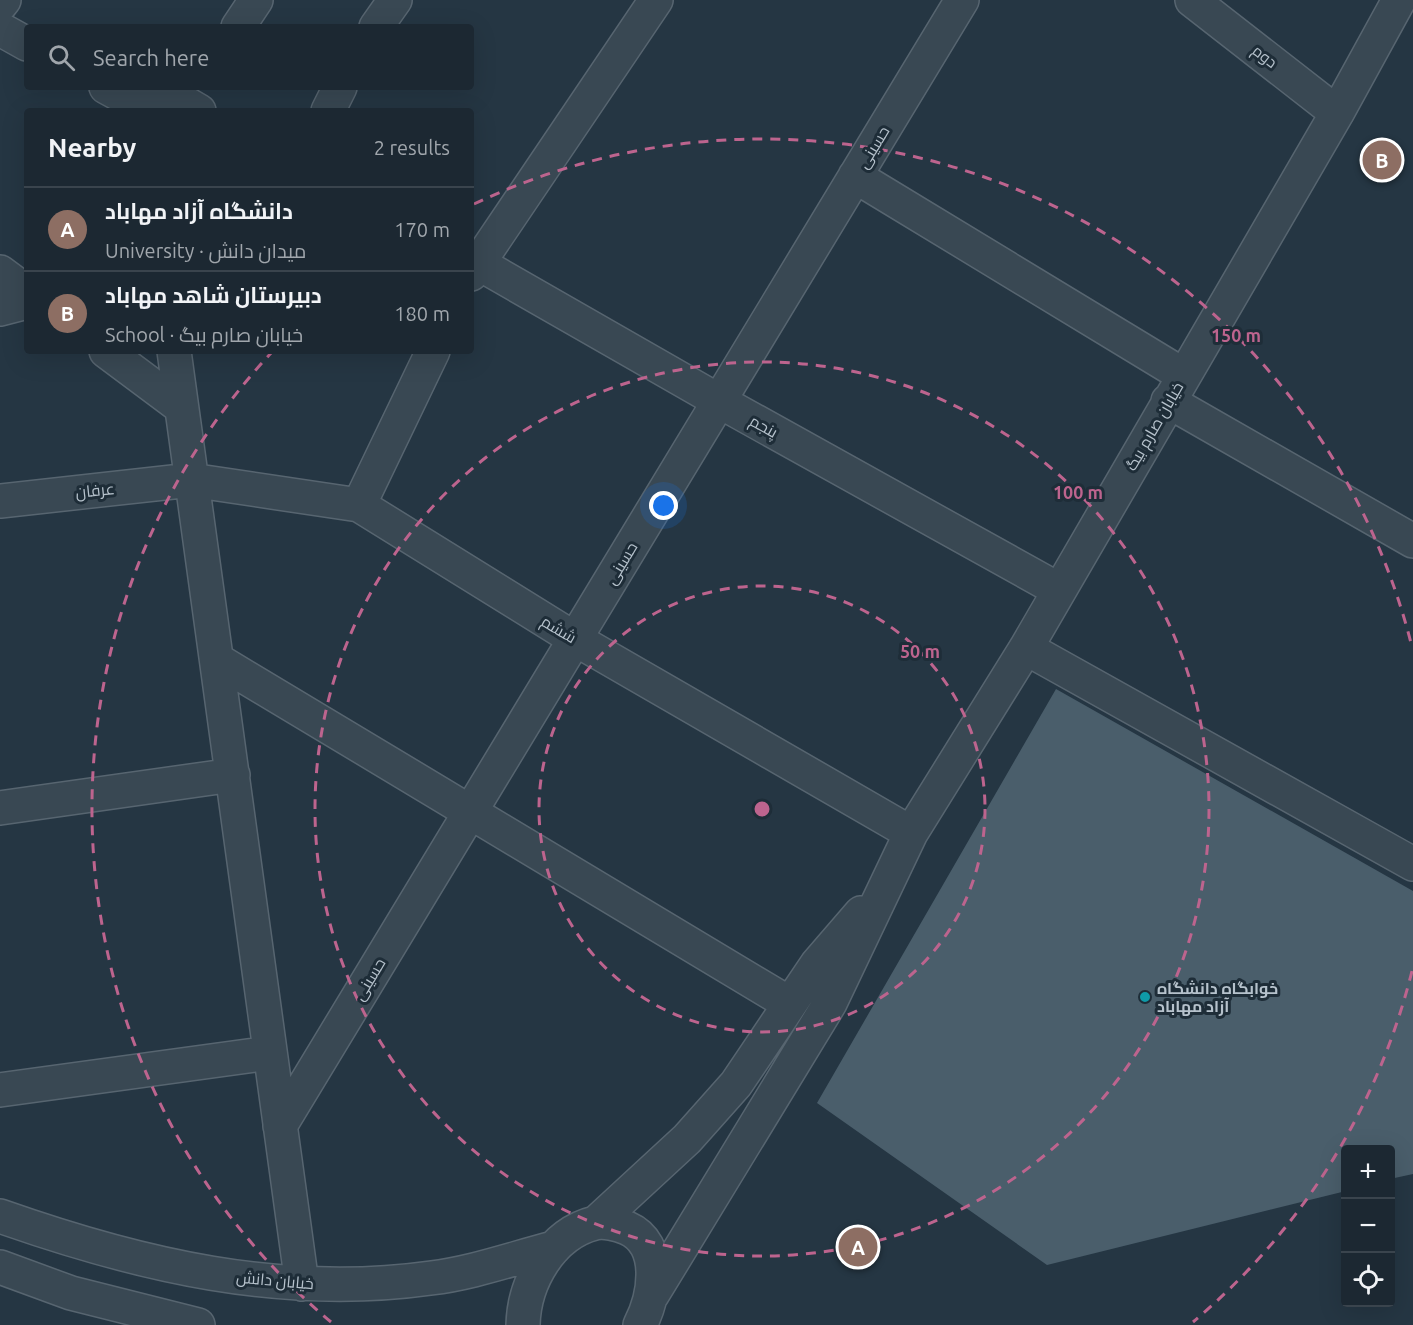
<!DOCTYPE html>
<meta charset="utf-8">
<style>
:root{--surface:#1c2832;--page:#29343e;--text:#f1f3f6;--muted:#a0a6ac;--line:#3a444d;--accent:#8bbbb9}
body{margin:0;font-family:Ubuntu,Cairo,sans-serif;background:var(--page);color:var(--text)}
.controls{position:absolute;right:18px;bottom:18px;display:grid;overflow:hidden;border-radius:6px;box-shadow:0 6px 24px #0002}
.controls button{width:54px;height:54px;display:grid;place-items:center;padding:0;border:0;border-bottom:2px solid var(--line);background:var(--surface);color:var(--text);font:30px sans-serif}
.you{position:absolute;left:664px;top:506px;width:21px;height:21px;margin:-15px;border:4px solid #fff;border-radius:50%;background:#1a73e8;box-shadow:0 0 0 9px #1a73e833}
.badge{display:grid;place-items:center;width:39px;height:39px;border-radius:50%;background:var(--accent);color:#fff;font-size:20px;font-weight:700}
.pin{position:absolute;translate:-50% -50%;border:3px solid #fff;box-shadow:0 2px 6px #0006}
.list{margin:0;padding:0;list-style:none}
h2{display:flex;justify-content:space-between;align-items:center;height:78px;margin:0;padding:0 24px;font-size:26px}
h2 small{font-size:20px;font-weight:400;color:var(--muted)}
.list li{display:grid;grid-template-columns:39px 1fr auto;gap:18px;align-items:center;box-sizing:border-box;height:84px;padding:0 24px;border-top:2px solid var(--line)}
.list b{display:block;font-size:22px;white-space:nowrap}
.list p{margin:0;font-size:20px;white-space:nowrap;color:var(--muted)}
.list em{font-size:20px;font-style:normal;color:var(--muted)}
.icon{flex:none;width:33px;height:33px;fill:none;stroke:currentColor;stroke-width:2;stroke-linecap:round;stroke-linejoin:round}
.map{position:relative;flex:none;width:1413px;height:1325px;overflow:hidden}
.search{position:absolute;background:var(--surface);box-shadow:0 6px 24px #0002;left:24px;top:24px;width:450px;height:66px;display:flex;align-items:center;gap:15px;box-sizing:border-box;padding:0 21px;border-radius:6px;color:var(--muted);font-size:22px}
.panel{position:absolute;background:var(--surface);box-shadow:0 6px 24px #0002;left:24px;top:108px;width:450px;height:246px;border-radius:6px}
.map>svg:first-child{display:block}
</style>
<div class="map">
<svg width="1413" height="1325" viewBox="0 0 1413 1325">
<rect width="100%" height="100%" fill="#253643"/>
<path fill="#4a5e6b" d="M 1056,689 L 1413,891 L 1413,1174 L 1390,1179 L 1390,1150 L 1346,1150 L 1346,1191 L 1047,1265 L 817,1103 Z"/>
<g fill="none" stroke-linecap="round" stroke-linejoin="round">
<g stroke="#576570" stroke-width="36">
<path id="minor" d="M 1192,0 L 1337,113
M 0,5 L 4,0
M 238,27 L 256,0
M 376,27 L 395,0
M 0,29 L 27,44
M 106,87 L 141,106 L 187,104 L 199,111
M 328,111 L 340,87
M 855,176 L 1183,375
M 471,259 L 719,401 L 1059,590
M 0,272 L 27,292
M 471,274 L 656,0
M 0,309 L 27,302
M 106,351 L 181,407
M 174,351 L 302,1284
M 1168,401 L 1413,541
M 0,501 L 191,480 L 359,505 L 575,639 L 911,833
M 359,505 L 433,351
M 1026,648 L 1413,864
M 217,660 L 790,1004
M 0,808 L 233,775
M 0,1090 L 270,1053
M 280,1126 L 962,0
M 0,1216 C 139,1265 282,1299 431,1278 C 473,1273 514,1258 554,1248
M 597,1222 L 687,1139 L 736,1084 L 817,964 L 861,913
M 0,1267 L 71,1293 L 198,1325
M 652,1295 L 830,1003 L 911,833 L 1026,648 L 1337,113 L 1399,0
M 523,1325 C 524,1282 551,1234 595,1223 C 604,1221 618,1224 627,1228 C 664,1244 655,1296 640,1325"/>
</g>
<use href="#minor" stroke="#394853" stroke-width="33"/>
</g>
<g fill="none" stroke="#bd648e" stroke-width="3" stroke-dasharray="10 8">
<circle cx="762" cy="809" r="223"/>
<circle cx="762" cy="809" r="447"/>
<path d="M1412 971A670 670 0 0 1 1193 1322M331 1322A670 670 0 0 1 272 352M474 204A670 670 0 0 1 1412 647"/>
</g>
<circle fill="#0f9aa8" stroke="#1e2d38" stroke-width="2" cx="1145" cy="997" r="6"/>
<g text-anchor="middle" stroke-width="6" stroke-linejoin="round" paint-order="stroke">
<g font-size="16" fill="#b6c2cc" stroke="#1e2d38">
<text transform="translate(1265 56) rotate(38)" y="6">دوم</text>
<text transform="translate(873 147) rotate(-59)" y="6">حسینی</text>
<text transform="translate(764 426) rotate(29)" y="6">پنجم</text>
<text transform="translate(1154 426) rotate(-60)" y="6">خیابان صارم بیگ</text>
<text transform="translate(95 490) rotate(-6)" y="6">عرفان</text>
<text transform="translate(621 563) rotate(-59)" y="6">حسینی</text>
<text transform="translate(559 629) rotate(31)" y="6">ششم</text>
<text transform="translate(369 979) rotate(-59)" y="6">حسینی</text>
<text transform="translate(275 1280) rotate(5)" y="6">خیابان دانش</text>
</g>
<g font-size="16" font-weight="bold" fill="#b6c2cc" stroke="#1e2d38" text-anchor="start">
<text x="1157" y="994">خوابگاه دانشگاه<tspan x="1157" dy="18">آزاد مهاباد</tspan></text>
</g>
</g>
<circle cx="762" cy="809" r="9" fill="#bd648e" stroke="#1e2d38" stroke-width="3"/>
<g font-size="18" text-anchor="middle" font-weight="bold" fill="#bd648e" stroke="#1e2d38" stroke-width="6" stroke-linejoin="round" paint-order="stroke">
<text x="1236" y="342">150 m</text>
<text x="1078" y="499">100 m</text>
<text x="920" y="658">50 m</text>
</g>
</svg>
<div class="controls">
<button>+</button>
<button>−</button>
<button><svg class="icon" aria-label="locate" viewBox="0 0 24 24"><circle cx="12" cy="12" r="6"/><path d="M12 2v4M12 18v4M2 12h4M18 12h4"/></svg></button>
</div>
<div class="you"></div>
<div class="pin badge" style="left:858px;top:1247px;background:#8d6e63">A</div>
<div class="pin badge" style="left:1382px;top:160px;background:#8d6e63">B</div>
<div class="search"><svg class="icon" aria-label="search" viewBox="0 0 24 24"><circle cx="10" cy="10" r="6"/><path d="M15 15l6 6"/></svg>Search here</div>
<section class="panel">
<h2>Nearby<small>2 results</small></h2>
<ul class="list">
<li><span class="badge" style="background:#8d6e63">A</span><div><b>دانشگاه آزاد مهاباد</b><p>University · میدان دانش</p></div><em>170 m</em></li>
<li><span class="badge" style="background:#8d6e63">B</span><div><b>دبیرستان شاهد مهاباد</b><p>School · خیابان صارم بیگ</p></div><em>180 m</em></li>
</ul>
</section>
</div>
